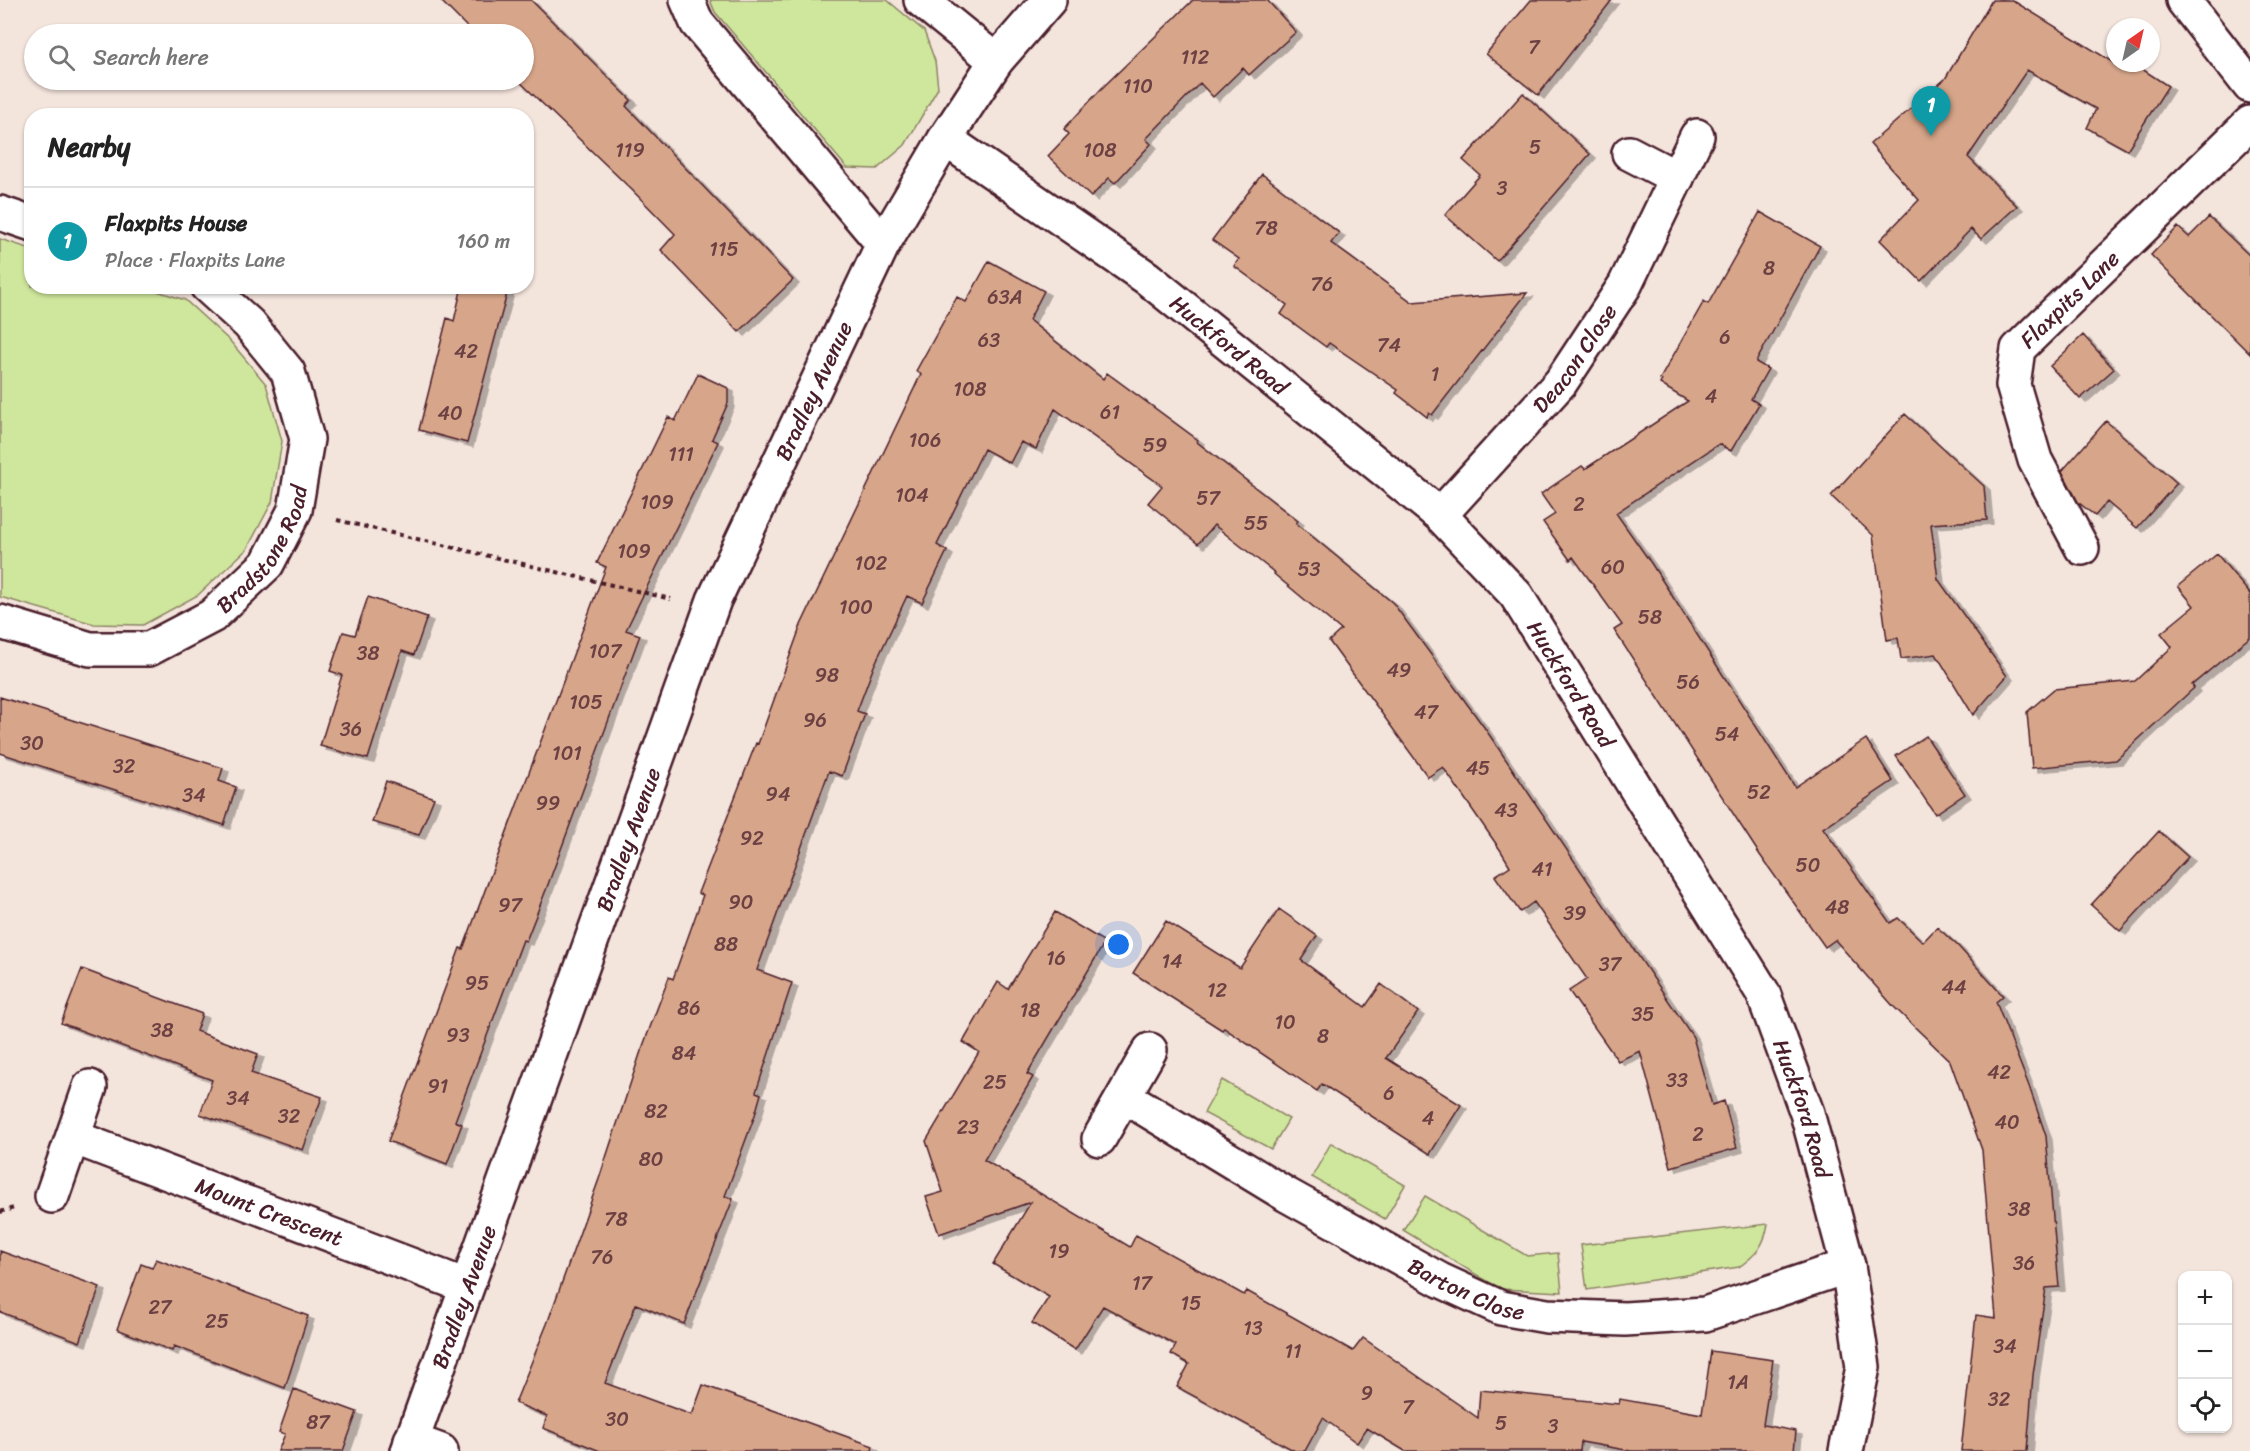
<!DOCTYPE html>
<meta charset="utf-8">
<style>
:root{--surface:#fff;--page:#f6f6f6;--text:#222;--muted:#767676;--line:#e0e0e0;--accent:#0b8043}
body{margin:0;font-family:Sriracha,sans-serif;background:var(--page);color:var(--text)}
.controls{position:absolute;right:18px;bottom:18px;display:grid;overflow:hidden;border-radius:12px;box-shadow:0 2px 4px #0004}
.controls button{width:54px;height:54px;display:grid;place-items:center;padding:0;border:0;border-bottom:2px solid var(--line);background:var(--surface);color:var(--text);font:30px sans-serif}
.compass{position:absolute;left:2106px;top:18px;width:54px;height:54px;border-radius:50%;background:var(--surface);box-shadow:0 2px 4px #0004;rotate:34deg}
.you{position:absolute;left:1119px;top:945px;width:21px;height:21px;margin:-15px;border:4px solid #fff;border-radius:50%;background:#1a73e8;box-shadow:0 0 0 9px #1a73e833}
.badge{display:grid;place-items:center;width:39px;height:39px;border-radius:50%;background:var(--accent);color:#fff;font-size:20px;font-weight:700}
.pin{position:absolute;translate:-50% -50px;filter:drop-shadow(0 2px 3px #0008)}
.pin::after{content:'';position:absolute;top:32px;width:21px;height:18px;background:inherit;clip-path:polygon(0 0,100% 0,50% 100%)}
.list{margin:0;padding:0;list-style:none}
h2{display:flex;justify-content:space-between;align-items:center;height:78px;margin:0;padding:0 24px;font-size:26px}
h2 small{font-size:20px;font-weight:400;color:var(--muted)}
.list li{display:grid;grid-template-columns:39px 1fr auto;gap:18px;align-items:center;box-sizing:border-box;height:108px;padding:0 24px;border-top:2px solid var(--line)}
.list b{display:block;font-size:22px;white-space:nowrap}
.list p{margin:0;font-size:20px;white-space:nowrap;color:var(--muted)}
.list em{font-size:20px;font-style:normal;color:var(--muted)}
.icon{flex:none;width:33px;height:33px;fill:none;stroke:currentColor;stroke-width:2;stroke-linecap:round;stroke-linejoin:round}
.map{position:relative;flex:none;width:2250px;height:1451px;overflow:hidden}
.search{position:absolute;background:var(--surface);box-shadow:0 2px 4px #0004;left:24px;top:24px;width:510px;height:66px;display:flex;align-items:center;gap:15px;box-sizing:border-box;padding:0 21px;border-radius:33px;color:var(--muted);font-size:22px}
.panel{position:absolute;background:var(--surface);box-shadow:0 2px 4px #0004;left:24px;top:108px;width:510px;height:186px;border-radius:24px}
.map>svg:first-child{display:block}
</style>
<div class="map">
<svg width="2250" height="1451" viewBox="0 0 2250 1451">
<defs>
<filter id="shadow"><feDropShadow dx="6" dy="4" stdDeviation="0" flood-color="#0004"/></filter>
</defs>
<rect width="100%" height="100%" fill="#f3e4dc"/>
<filter id="ink" filterUnits="userSpaceOnUse"><feTurbulence type="fractalNoise" baseFrequency=".0167" numOctaves="2"/><feDisplacementMap in="SourceGraphic" scale="12" xChannelSelector="R" yChannelSelector="G"/><feConvolveMatrix kernelMatrix="1 2 1 2 8 2 1 2 1" color-interpolation-filters="sRGB"/></filter>
<g filter="url(#ink)">
<path fill="#cfe79c" stroke="#8c8364" stroke-width="1.5" d="M 710,0 L 887,0 L 924,31 L 935,61 L 938,88 L 905,145 L 877,169 L 847,168 L 715,12 Z
M 0,239 L 31,249 L 32,286 L 145,287 L 185,300 L 230,341 L 266,384 L 282,441 L 272,502 L 247,549 L 198,595 L 143,625 L 94,624 L 0,597 Z
M 1222,1080 L 1289,1119 L 1271,1149 L 1204,1113 Z
M 1331,1143 L 1405,1185 L 1385,1219 L 1312,1177 Z
M 1425,1196 L 1527,1256 L 1558,1253 L 1562,1292 L 1500,1289 L 1403,1230 Z
M 1768,1224 C 1764,1246 1757,1254 1739,1267 L 1587,1290 L 1581,1245 Z"/>
<path fill="#d7a68a" stroke="#4a1f2b" stroke-width="1.5" filter="url(#shadow)" d="M 440,0 L 531,0 L 631,100 L 626,106 L 793,280 L 739,332 L 661,250 L 675,234 L 632,190 L 518,80 L 524,80 L 524,34 L 474,34 Z
M 1193,0 L 1267,0 L 1296,32 L 1249,75 L 1243,68 L 1213,97 L 1200,83 L 1146,139 L 1151,144 L 1115,183 L 1109,178 L 1091,197 L 1048,156 L 1069,134 L 1064,129 L 1102,88 Z
M 1531,0 L 1612,0 L 1538,95 L 1486,54 Z
M 1992,0 L 2012,0 L 2114,63 L 2133,63 L 2168,86 L 2127,150 L 2087,128 L 2096,109 L 2027,70 L 1968,157 L 2017,206 L 1981,239 L 1971,229 L 1921,281 L 1880,240 L 1919,200 L 1870,144 L 1945,79 Z
M 1523,93 L 1590,154 L 1497,261 L 1445,215 L 1480,175 L 1463,160 Z
M 1262,174 L 1339,233 L 1331,243 L 1412,302 L 1527,293 L 1432,415 L 1429,413 L 1427,417 L 1396,393 L 1398,390 L 1329,343 L 1326,347 L 1281,314 L 1287,305 L 1234,266 L 1239,259 L 1212,240 Z
M 1760,212 L 1820,246 L 1756,362 L 1768,369 L 1751,399 L 1759,404 L 1731,451 L 1719,444 L 1616,513 L 1651,563 L 1795,787 L 1866,739 L 1893,781 L 1823,828 L 1890,923 L 1898,918 L 1923,942 L 1937,927 L 1958,946 L 2003,996 L 1996,1002 L 2029,1086 L 2046,1136 L 2059,1287 L 2046,1288 L 2033,1375 L 2027,1451 L 1961,1451 L 1976,1315 L 1996,1318 L 1982,1150 L 1950,1061 L 1894,1007 L 1835,940 L 1825,947 L 1760,855 L 1614,630 L 1622,625 L 1573,557 L 1570,560 L 1543,522 L 1555,514 L 1541,494 L 1582,466 L 1585,469 L 1688,401 L 1660,384 L 1662,380 L 1660,379 L 1704,301 L 1708,304 Z
M 2209,217 L 2250,256 L 2250,354 L 2151,255 L 2178,227 L 2189,237 Z
M 989,261 L 1044,291 L 1029,320 L 1103,379 L 1107,373 L 1198,440 L 1197,442 L 1298,521 L 1296,523 L 1393,603 L 1484,727 L 1693,1037 L 1712,1105 L 1724,1101 L 1737,1148 L 1671,1167 L 1640,1051 L 1618,1061 L 1569,991 L 1587,979 L 1534,902 L 1520,912 L 1495,876 L 1510,866 L 1501,851 L 1443,767 L 1428,777 L 1329,641 L 1341,630 L 1274,574 L 1275,573 L 1214,525 L 1198,544 L 1148,503 L 1162,486 L 1055,409 L 1036,449 L 1021,442 L 1010,463 L 984,449 L 937,545 L 947,551 L 922,603 L 907,596 L 874,666 L 857,711 L 865,714 L 842,776 L 829,771 L 757,970 L 792,983 L 756,1092 L 761,1094 L 755,1115 L 725,1196 L 733,1199 L 684,1324 L 636,1304 L 605,1383 L 692,1415 L 703,1385 L 873,1446 L 872,1451 L 600,1451 L 543,1428 L 547,1416 L 515,1403 L 547,1324 L 599,1179 L 640,1054 L 669,977 L 673,979 L 703,895 L 698,893 L 756,743 L 758,744 L 801,625 L 921,374 L 916,371 L 957,297 L 966,302 Z
M 462,286 L 509,286 L 467,443 L 419,430 L 447,318 L 454,321 Z
M 2083,335 L 2114,369 L 2080,399 L 2050,366 Z
M 698,374 L 728,388 L 728,403 L 712,439 L 718,442 L 626,630 L 640,635 L 546,890 L 526,941 L 523,940 L 455,1121 L 462,1124 L 447,1164 L 388,1141 L 460,948 L 463,949 L 606,567 L 597,563 L 668,417 L 675,421 Z
M 1905,414 L 1984,486 L 1987,520 L 1931,524 L 1938,579 L 2007,676 L 1973,715 L 1936,654 L 1901,659 L 1898,638 L 1887,640 L 1873,535 L 1831,496 Z
M 2106,421 L 2177,483 L 2137,528 L 2107,502 L 2095,516 L 2078,502 L 2062,471 Z
M 2217,554 L 2250,594 L 2250,637 L 2192,685 L 2194,688 L 2116,760 L 2032,768 L 2027,712 L 2054,689 L 2135,681 L 2172,647 L 2161,633 L 2194,606 L 2178,586 Z
M 368,597 L 427,617 L 414,655 L 402,651 L 368,759 L 320,746 L 342,675 L 330,671 L 343,632 L 355,635 Z
M 0,697 L 223,768 L 219,781 L 236,787 L 224,825 L 0,753 Z
M 1926,736 L 1965,794 L 1935,814 L 1896,756 Z
M 386,781 L 434,798 L 419,835 L 372,822 Z
M 2159,831 L 2188,857 L 2120,931 L 2091,905 Z
M 1279,909 L 1317,936 L 1301,960 L 1365,1007 L 1381,984 L 1418,1012 L 1386,1058 L 1461,1105 L 1430,1154 L 1322,1084 L 1317,1091 L 1224,1028 L 1222,1030 L 1133,973 L 1166,921 L 1240,968 Z
M 1055,912 L 1105,942 L 1027,1074 L 1033,1077 L 984,1160 L 1130,1247 L 1136,1235 L 1244,1295 L 1247,1291 L 1353,1351 L 1363,1338 L 1478,1418 L 1480,1390 L 1619,1404 L 1620,1399 L 1702,1414 L 1711,1351 L 1773,1360 L 1763,1425 L 1796,1431 L 1794,1451 L 1631,1451 L 1581,1442 L 1580,1451 L 1405,1451 L 1367,1428 L 1357,1443 L 1323,1418 L 1305,1451 L 1295,1451 L 1177,1387 L 1189,1364 L 1171,1354 L 1176,1345 L 1103,1306 L 1075,1350 L 1032,1323 L 1049,1297 L 993,1264 L 1031,1202 L 939,1234 L 926,1197 L 943,1192 L 926,1141 L 979,1052 L 963,1042 L 998,982 L 1008,989 Z
M 82,969 L 202,1014 L 196,1031 L 258,1054 L 251,1073 L 322,1097 L 303,1150 L 200,1114 L 212,1080 L 61,1023 Z
M 0,1251 L 100,1287 L 80,1342 L 0,1312 Z
M 156,1259 L 308,1316 L 285,1388 L 174,1346 L 172,1351 L 117,1329 L 141,1264 L 152,1268 Z
M 294,1389 L 357,1412 L 343,1451 L 278,1451 L 285,1434 L 279,1432 Z"/>
<g fill="none" stroke-linecap="round" stroke-linejoin="round">
<g stroke="#4a1f2b" stroke-width="38">
<g id="street">
<path d="M 687,0 L 697,23 L 883,244"/>
<path d="M 921,0 L 996,61"/>
<path d="M 2183,0 L 2250,86"/>
<path id="s1" d="M 945,139 L 1147,278 L 1440,515 L 1516,595 L 1763,993 L 1807,1113 L 1848,1266 L 1863,1367 L 1846,1451"/>
<path d="M 1629,153 L 1677,178"/>
<path d="M 0,213 L 32,224"/>
<path id="s2" d="M 1440,515 L 1561,382 L 1625,285 L 1697,136"/>
<path id="s3" d="M 2082,548 L 2035,460 L 2013,385 L 2018,349 L 2250,123"/>
<path id="s4" d="M 0,622 L 90,649 L 149,649 L 212,616 L 267,564 L 295,510 L 307,439 L 288,372 L 249,324 L 207,286"/>
<path id="s5" d="M 1124,1096 L 1287,1195 L 1440,1280 L 1501,1308 L 1547,1316 L 1625,1319 L 1705,1314 L 1848,1266"/>
<path id="s6" d="M 73,1137 L 466,1286"/>
<path d="M 1099,1139 L 1150,1050"/>
<path d="M 52,1196 L 90,1087"/>
<path d="M 411,1440 L 441,1451"/>
<path id="s7" d="M 408,1451 L 714,600 L 883,244 L 945,139 L 996,61 L 1049,0"/>
</g>
</g>
<path stroke="#4a1f2b" stroke-width="4" stroke-dasharray="4.5 4.5" stroke-linecap="butt" d="M 337,520 L 671,599
M 0,1212 L 14,1208"/>
<use href="#street" stroke="#fff" stroke-width="33"/>
</g>
</g>
<g text-anchor="middle" stroke-width="4.5" stroke-linejoin="round" paint-order="stroke">
<g font-size="20" fill="#6d4143">
<text x="1534" y="54">7</text>
<text x="1195" y="64">112</text>
<text x="1138" y="93">110</text>
<text x="1535" y="154">5</text>
<text x="630" y="157">119</text>
<text x="1100" y="157">108</text>
<text x="1502" y="195">3</text>
<text x="1266" y="235">78</text>
<text x="724" y="256">115</text>
<text x="1769" y="275">8</text>
<text x="1322" y="291">76</text>
<text x="1005" y="304">63A</text>
<text x="1725" y="344">6</text>
<text x="989" y="347">63</text>
<text x="1389" y="352">74</text>
<text x="466" y="358">42</text>
<text x="1435" y="381">1</text>
<text x="970" y="396">108</text>
<text x="1711" y="403">4</text>
<text x="1110" y="419">61</text>
<text x="450" y="420">40</text>
<text x="925" y="447">106</text>
<text x="1155" y="452">59</text>
<text x="681" y="461">111</text>
<text x="912" y="502">104</text>
<text x="1208" y="505">57</text>
<text x="657" y="509">109</text>
<text x="1579" y="511">2</text>
<text x="1256" y="530">55</text>
<text x="634" y="558">109</text>
<text x="871" y="570">102</text>
<text x="1613" y="574">60</text>
<text x="1309" y="576">53</text>
<text x="856" y="614">100</text>
<text x="1650" y="624">58</text>
<text x="605" y="658">107</text>
<text x="368" y="660">38</text>
<text x="1399" y="677">49</text>
<text x="827" y="682">98</text>
<text x="1688" y="689">56</text>
<text x="586" y="709">105</text>
<text x="1426" y="719">47</text>
<text x="815" y="727">96</text>
<text x="351" y="736">36</text>
<text x="1727" y="741">54</text>
<text x="32" y="750">30</text>
<text x="567" y="760">101</text>
<text x="124" y="773">32</text>
<text x="1478" y="775">45</text>
<text x="1759" y="799">52</text>
<text x="778" y="801">94</text>
<text x="194" y="802">34</text>
<text x="548" y="810">99</text>
<text x="1506" y="817">43</text>
<text x="752" y="845">92</text>
<text x="1808" y="872">50</text>
<text x="1542" y="876">41</text>
<text x="741" y="909">90</text>
<text x="510" y="912">97</text>
<text x="1837" y="914">48</text>
<text x="1575" y="920">39</text>
<text x="726" y="951">88</text>
<text x="1056" y="965">16</text>
<text x="1172" y="968">14</text>
<text x="1610" y="971">37</text>
<text x="477" y="990">95</text>
<text x="1954" y="994">44</text>
<text x="1217" y="997">12</text>
<text x="689" y="1015">86</text>
<text x="1030" y="1017">18</text>
<text x="1643" y="1021">35</text>
<text x="1285" y="1029">10</text>
<text x="162" y="1037">38</text>
<text x="458" y="1042">93</text>
<text x="1323" y="1043">8</text>
<text x="684" y="1060">84</text>
<text x="1999" y="1079">42</text>
<text x="1677" y="1087">33</text>
<text x="995" y="1089">25</text>
<text x="438" y="1093">91</text>
<text x="1389" y="1100">6</text>
<text x="238" y="1105">34</text>
<text x="656" y="1118">82</text>
<text x="289" y="1123">32</text>
<text x="1428" y="1125">4</text>
<text x="2007" y="1129">40</text>
<text x="968" y="1134">23</text>
<text x="1698" y="1141">2</text>
<text x="651" y="1166">80</text>
<text x="2019" y="1216">38</text>
<text x="616" y="1226">78</text>
<text x="1059" y="1258">19</text>
<text x="602" y="1264">76</text>
<text x="2024" y="1270">36</text>
<text x="1142" y="1290">17</text>
<text x="1191" y="1310">15</text>
<text x="160" y="1314">27</text>
<text x="217" y="1328">25</text>
<text x="1253" y="1335">13</text>
<text x="2005" y="1353">34</text>
<text x="1293" y="1358">11</text>
<text x="1738" y="1389">1A</text>
<text x="1367" y="1400">9</text>
<text x="1999" y="1406">32</text>
<text x="1408" y="1414">7</text>
<text x="617" y="1426">30</text>
<text x="318" y="1429">87</text>
<text x="1501" y="1430">5</text>
<text x="1553" y="1433">3</text>
</g>
<g font-size="22" fill="#4a1f2b" stroke="#fff">
<text dy="8" stroke="none"><textPath href="#s3" startOffset="286">Flaxpits Lane</textPath></text>
<text dy="8" stroke="none"><textPath href="#s1" startOffset="351">Huckford Road</textPath></text>
<text dy="8" stroke="none"><textPath href="#s2" startOffset="207">Deacon Close</textPath></text>
<text dy="8" stroke="none"><textPath href="#s7" startOffset="1136">Bradley Avenue</textPath></text>
<text dy="8" stroke="none"><textPath href="#s4" startOffset="310">Bradstone Road</textPath></text>
<text dy="8" stroke="none"><textPath href="#s1" startOffset="837">Huckford Road</textPath></text>
<text dy="8" stroke="none"><textPath href="#s7" startOffset="650">Bradley Avenue</textPath></text>
<text dy="8" stroke="none"><textPath href="#s1" startOffset="1323">Huckford Road</textPath></text>
<text dy="8" stroke="none"><textPath href="#s6" startOffset="210">Mount Crescent</textPath></text>
<text dy="8" stroke="none"><textPath href="#s5" startOffset="394">Barton Close</textPath></text>
<text dy="8" stroke="none"><textPath href="#s7" startOffset="164">Bradley Avenue</textPath></text>
</g>
</g>
</svg>
<div class="controls">
<button>+</button>
<button>−</button>
<button><svg class="icon" aria-label="locate" viewBox="0 0 24 24"><circle cx="12" cy="12" r="6"/><path d="M12 2v4M12 18v4M2 12h4M18 12h4"/></svg></button>
</div>
<svg class="compass" viewBox="-18 -18 36 36"><path d="M0-13l5 13h-10z" fill="#e53935"/><path d="M0 13l5-13h-10z" fill="#767676"/></svg>
<div class="you"></div>
<div class="pin badge" style="left:1931px;top:136px;background:#0f9aa8">1</div>
<div class="search"><svg class="icon" aria-label="search" viewBox="0 0 24 24"><circle cx="10" cy="10" r="6"/><path d="M15 15l6 6"/></svg>Search here</div>
<section class="panel">
<h2>Nearby<small></small></h2>
<ul class="list">
<li><span class="badge" style="background:#0f9aa8">1</span><div><b>Flaxpits House</b><p>Place · Flaxpits Lane</p></div><em>160 m</em></li>
</ul>
</section>
</div>
